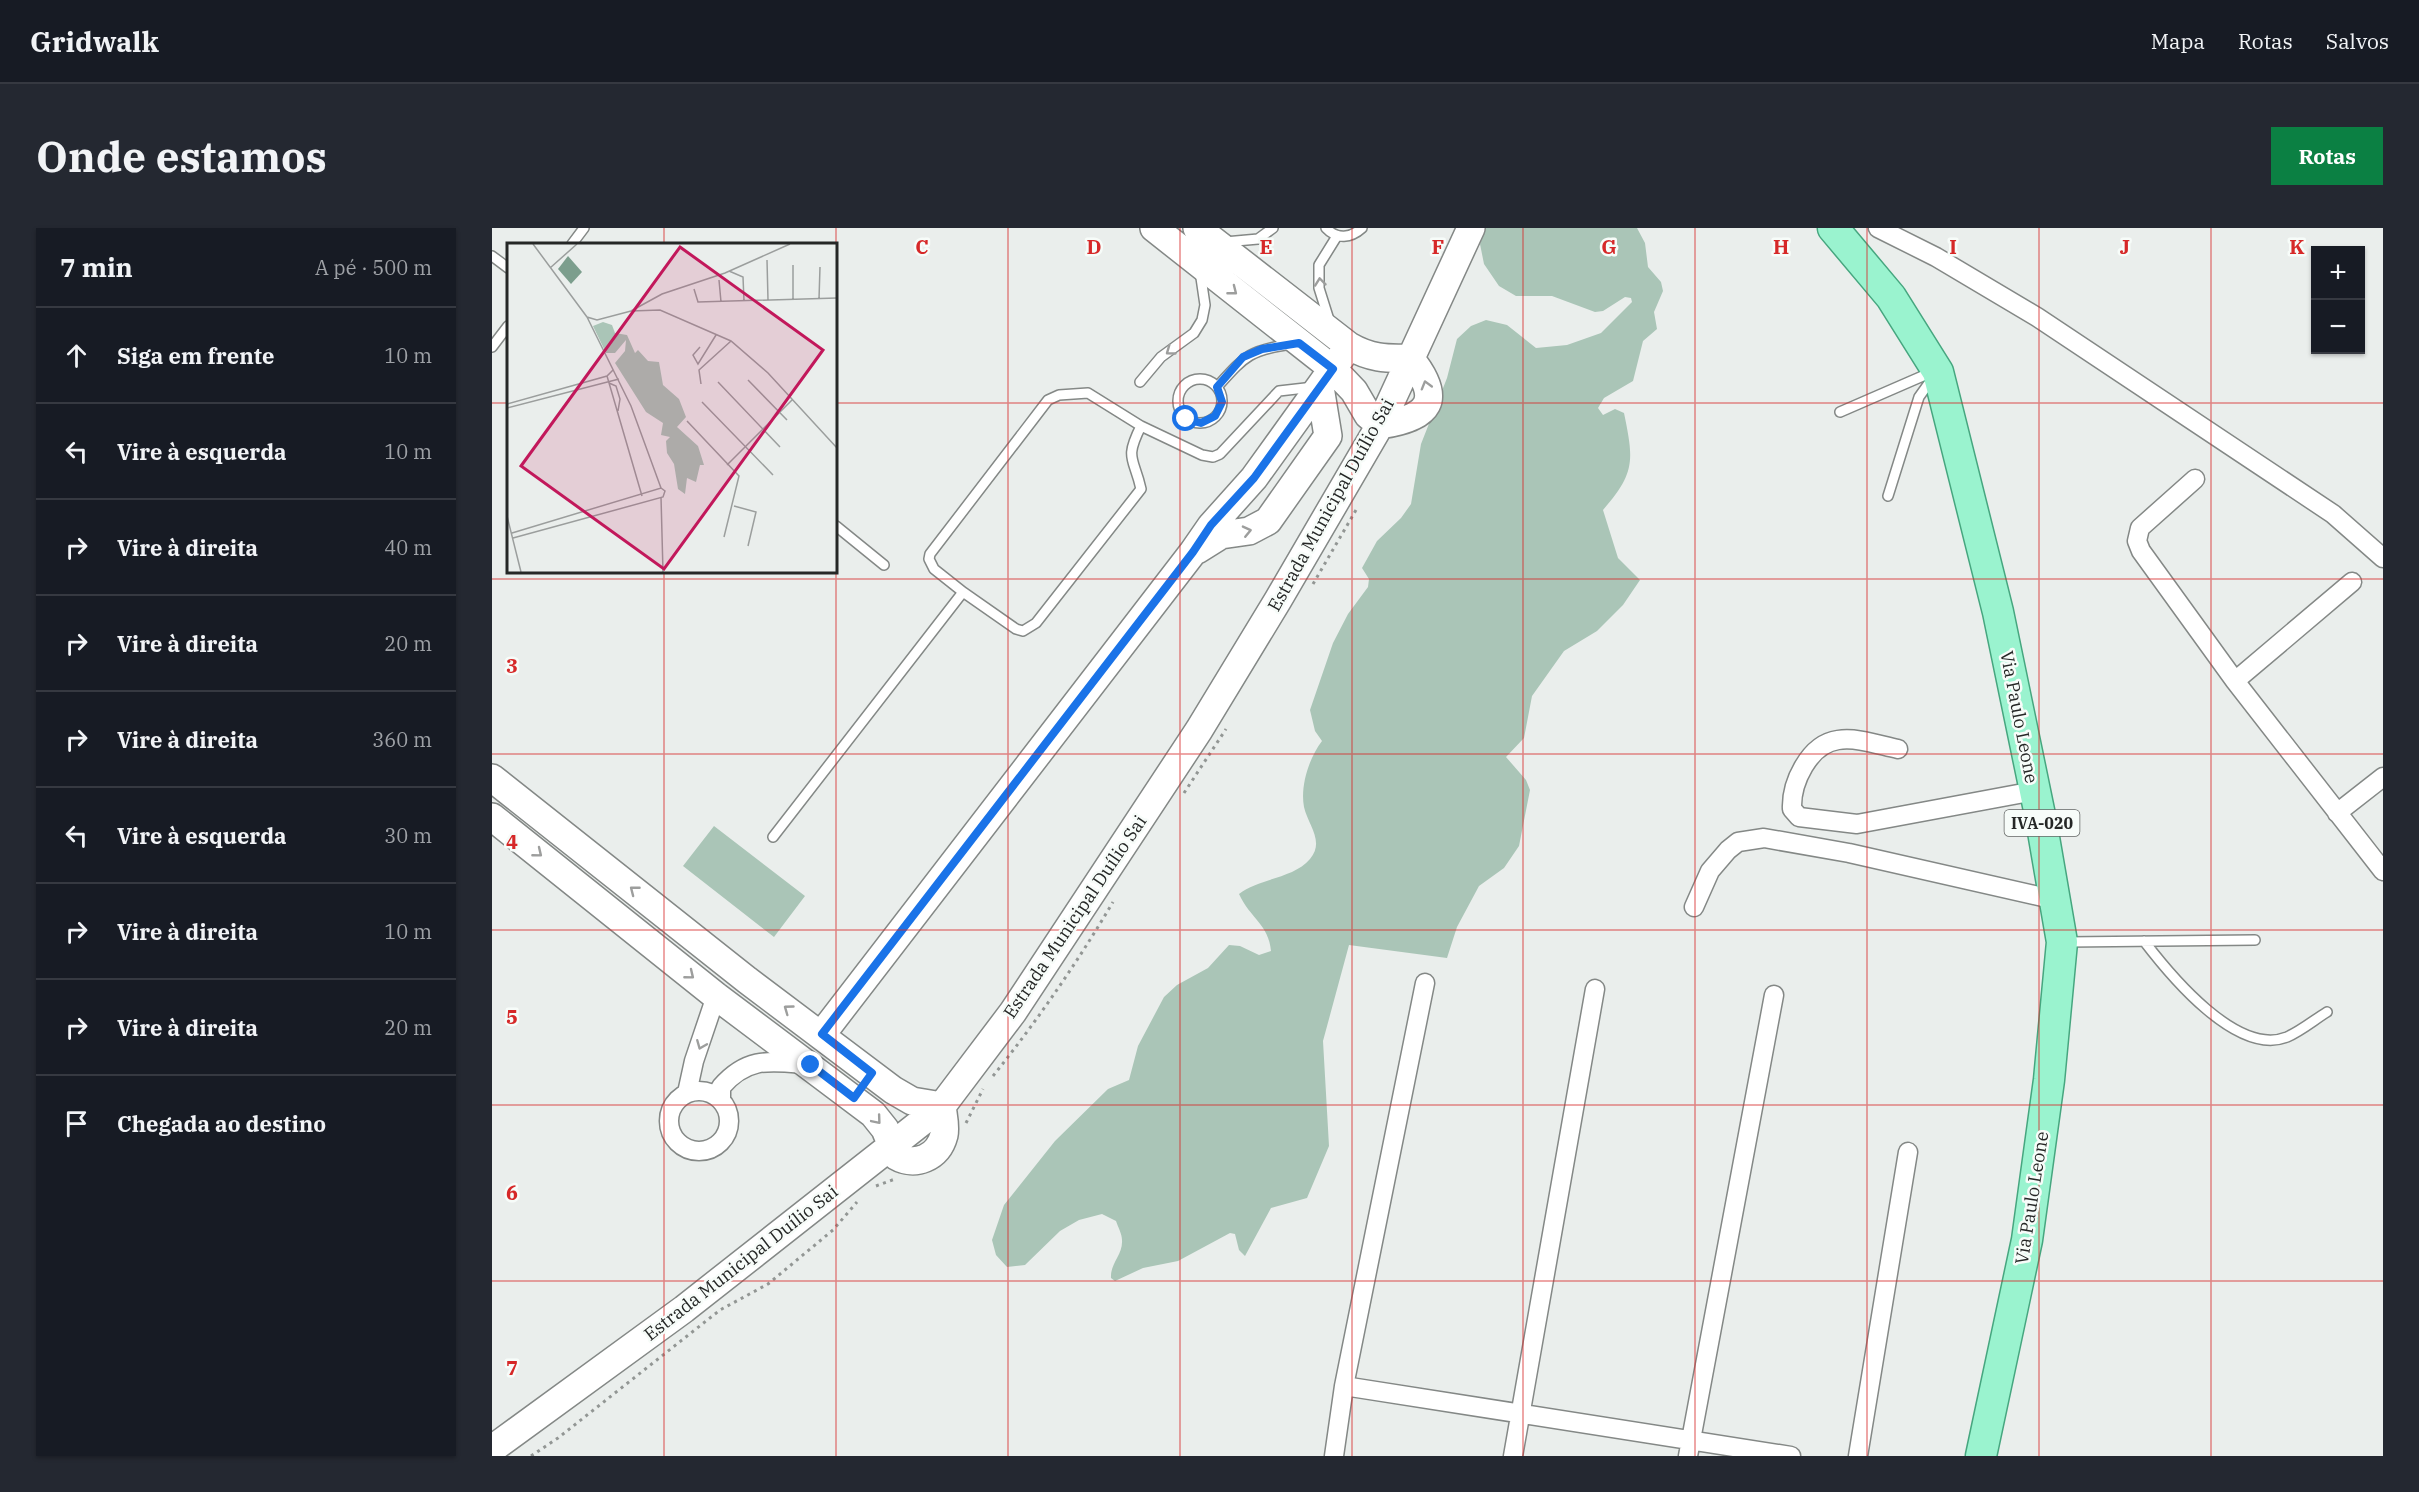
<!DOCTYPE html>
<html lang="pt">
<meta charset="utf-8">
<style>
:root{--surface:#171b24;--page:#242831;--text:#f1f3f6;--muted:#9ea1a6;--line:#363941;--accent:#0b8043}
body{margin:0;font-family:"IBM Plex Serif",serif;background:var(--page);color:var(--text)}
.controls{position:absolute;right:18px;top:18px;display:grid;overflow:hidden;border-radius:0px;box-shadow:0 2px 4px #0004}
.controls button{width:54px;height:54px;display:grid;place-items:center;padding:0;border:0;border-bottom:2px solid var(--line);background:var(--surface);color:var(--text);font:30px sans-serif}
.stop{position:absolute;width:18px;height:18px;margin:-14px;border:4px solid #1a73e8;border-radius:50%;background:#fff}
.stop.end{background:#1a73e8;border-color:#fff;box-shadow:0 2px 6px #0008}
.list{margin:0;padding:0;list-style:none}
h2{display:flex;justify-content:space-between;align-items:center;height:78px;margin:0;padding:0 24px;font-size:26px}
h2 small{font-size:20px;font-weight:400;color:var(--muted)}
.list li{display:grid;grid-template-columns:39px 1fr auto;gap:18px;align-items:center;box-sizing:border-box;height:96px;padding:0 24px;border-top:2px solid var(--line)}
.list b{display:block;font-size:22px;white-space:nowrap}
.list em{font-size:20px;font-style:normal;color:var(--muted)}
.icon{flex:none;width:33px;height:33px;fill:none;stroke:currentColor;stroke-width:2;stroke-linecap:round;stroke-linejoin:round}
.map{position:relative;flex:none;width:1891px;height:1228px;overflow:hidden;border-radius:0px}
header{display:flex;align-items:center;gap:36px;box-sizing:border-box;height:84px;padding:0 30px;background:var(--surface);border-bottom:2px solid var(--line)}
header strong{font-size:28px}
nav{display:flex;gap:33px;margin-inline-start:auto;font-size:21px}
.intro{display:flex;align-items:center;justify-content:space-between;box-sizing:border-box;height:144px;padding:0 36px}
h1{margin:0;font-size:42px}
.button{padding:15px 27px;border-radius:0px;background:var(--accent);color:#fff;font-size:21px;font-weight:700}
main{display:flex;gap:36px;padding:0 36px}
aside{flex:1;background:var(--surface);border-radius:0px;box-shadow:0 2px 4px #0004}
.map>svg:first-child{display:block}
</style>
<header>
<strong>Gridwalk</strong>
<nav><a>Mapa</a><a>Rotas</a><a>Salvos</a></nav>
</header>
<div class="intro"><h1>Onde estamos</h1><a class="button">Rotas</a></div>
<main>
<aside>
<h2>7 min<small>A pé · 500 m</small></h2>
<ul class="list">
<li><svg class="icon" aria-label="ahead" viewBox="0 0 24 24"><path d="M12 20V5M6 11l6-6 6 6"/></svg><div><b>Siga em frente</b></div><em>10 m</em></li>
<li><svg class="icon" aria-label="left" viewBox="0 0 24 24"><path d="M17 20v-9H6M10 6l-5 5 5 5"/></svg><div><b>Vire à esquerda</b></div><em>10 m</em></li>
<li><svg class="icon" aria-label="right" viewBox="0 0 24 24"><path d="M7 20v-9h11M14 6l5 5-5 5"/></svg><div><b>Vire à direita</b></div><em>40 m</em></li>
<li><svg class="icon" aria-label="right" viewBox="0 0 24 24"><path d="M7 20v-9h11M14 6l5 5-5 5"/></svg><div><b>Vire à direita</b></div><em>20 m</em></li>
<li><svg class="icon" aria-label="right" viewBox="0 0 24 24"><path d="M7 20v-9h11M14 6l5 5-5 5"/></svg><div><b>Vire à direita</b></div><em>360 m</em></li>
<li><svg class="icon" aria-label="left" viewBox="0 0 24 24"><path d="M17 20v-9H6M10 6l-5 5 5 5"/></svg><div><b>Vire à esquerda</b></div><em>30 m</em></li>
<li><svg class="icon" aria-label="right" viewBox="0 0 24 24"><path d="M7 20v-9h11M14 6l5 5-5 5"/></svg><div><b>Vire à direita</b></div><em>10 m</em></li>
<li><svg class="icon" aria-label="right" viewBox="0 0 24 24"><path d="M7 20v-9h11M14 6l5 5-5 5"/></svg><div><b>Vire à direita</b></div><em>20 m</em></li>
<li><svg class="icon" aria-label="arrive" viewBox="0 0 24 24"><path d="M6 21V4h12l-3 4 3 4H6"/></svg><div><b>Chegada ao destino</b></div></li>
</ul>
</aside>
<div class="map">
<svg width="1891" height="1228" viewBox="0 0 1891 1228">
<rect width="100%" height="100%" fill="#eaeeec"/>
<path fill="#aac5b7" d="M 994,0 L 1145,0 L 1153,15 L 1156,39 L 1169,54 L 1171,63 L 1162,84 L 1165,101 L 1151,113 L 1141,153 L 1112,170 L 1106,180 L 1111,187 L 1123,181 L 1132,185 C 1142,233 1143,245 1111,282 L 1126,330 L 1148,352 L 1131,377 L 1105,403 L 1072,423 L 1040,468 L 1032,510 L 1014,529 L 1034,552 L 1038,562 L 1027,618 L 1012,640 L 987,658 L 965,699 L 955,730 L 857,717 L 831,813 L 837,918 L 815,970 L 779,980 L 753,1028 L 747,1022 L 743,1006 L 738,1005 L 686,1033 L 651,1040 L 623,1053 L 619,1050 C 618,1035 631,1027 630,1012 C 630,1006 626,999 624,993 L 610,986 L 587,992 L 568,1003 L 533,1037 L 515,1039 L 504,1027 L 500,1012 L 512,977 L 563,913 L 616,861 L 637,852 L 646,818 L 672,769 L 685,757 L 716,740 L 737,717 L 748,718 L 767,727 L 779,723 C 777,697 758,690 747,666 C 767,650 801,651 818,631 C 833,613 816,597 812,579 C 808,558 817,530 830,513 L 823,503 L 818,482 L 841,415 L 856,386 L 876,359 L 877,351 L 870,340 L 885,313 L 909,290 L 919,276 L 929,216 L 955,150 L 965,111 L 979,98 L 994,92 L 1015,97 L 1044,120 L 1075,117 L 1109,105 L 1140,74 L 1139,70 L 1133,69 L 1111,83 L 1103,84 L 1060,68 L 1024,68 L 1007,58 L 992,36 L 988,16 Z
M 222,598 L 313,668 L 282,709 L 191,638 Z"/>
<g fill="none" stroke-linecap="round" stroke-linejoin="round">
<g stroke="#848886" stroke-width="12">
<path id="lane" d="M 834,0 C 845,12 859,10 870,0
M 733,14 L 766,11 L 781,0
M 80,16 L 92,0
M 0,28 L 16,40
M 838,95 L 827,60 L 827,37 L 845,8
M 0,119 L 16,98
M686 173a22 22 0 1 1 44 0a22 22 0 1 1-44 0Z
M 648,154 L 669,129 L 702,105 L 710,92 L 713,77 L 708,43
M 725,159 C 753,128 757,122 800,116
M 1348,184 L 1440,144
M 1396,268 L 1427,169 L 1442,148
M 344,298 L 392,337
M 471,364 L 524,401 L 531,403 L 544,395 L 649,261 C 642,229 632,232 649,198
M 281,609 L 471,364 L 442,341 L 437,331 L 438,326 L 556,172 L 567,167 L 596,165 L 649,198 L 710,227 L 721,229 L 728,226 L 787,163 L 822,159
M 1652,713 C 1678,747 1745,829 1795,809 C 1809,803 1822,792 1835,784
M 1575,714 L 1763,712"/>
</g>
<g stroke="#848886" stroke-width="21">
<path id="street" d="M 1386,0 L 1444,29 L 1545,89 L 1841,286 L 1891,330
M 1703,251 L 1648,300 L 1645,313 L 1649,323 L 1743,453 L 1891,643
M 1743,453 L 1860,354
M 1406,521 C 1387,517 1365,509 1346,512 C 1317,516 1299,555 1300,581 L 1307,589 L 1365,596 L 1542,563
M 1845,585 L 1891,549
M 1202,679 L 1218,643 L 1236,622 L 1246,614 L 1272,610 L 1357,625 L 1564,672
M177 893a30 30 0 1 1 60 0a30 30 0 1 1-60 0Z
M 195,865 L 202,833 L 224,768
M 229,872 L 229,859 C 255,829 277,833 313,836
M 852,1158 L 1299,1228
M 842,1228 L 852,1158 L 933,755
M 1021,1228 L 1103,761
M 1196,1228 L 1282,767
M 1366,1228 L 1416,924"/>
</g>
<g stroke="#848886" stroke-width="30">
<path id="secondary" d="M 662,0 L 841,141 L 862,163 L 876,187 L 888,197 C 938,190 952,172 918,130
M 705,0 L 857,118 C 878,130 893,131 918,130
M 705,322 L 729,307 L 757,303 L 776,293 L 836,208 L 828,159
M 0,550 L 255,752 L 401,862 L 420,873 L 450,878 C 451,887 454,898 452,907 C 446,930 423,939 404,928 L 393,901 L 381,886 L 224,768 L 0,589
M 330,806 L 701,324 L 719,298 L 762,250 L 857,118
M 0,1221 L 192,1081 L 450,878 L 521,784 L 707,502 L 786,372 L 888,197 L 979,0"/>
</g>
<g stroke="#46a67f" stroke-width="33">
<path id="primary" d="M 1341,0 L 1399,69 L 1446,144 L 1506,384 L 1549,592 L 1570,714 L 1557,852 L 1535,1012 L 1489,1228"/>
</g>
<path stroke="#929694" stroke-width="3" stroke-dasharray="3 4.5" stroke-linecap="butt" d="M 821,356 L 864,282
M 692,565 L 734,501
M 501,848 C 545,793 585,735 621,674
M 474,895 L 491,861
M 384,958 L 403,951
M 39,1228 L 66,1210 L 228,1082 L 276,1056 L 341,1002 L 365,974"/>
<use href="#lane" stroke="#fff" stroke-width="9"/>
<use href="#street" stroke="#fff" stroke-width="18"/>
<use href="#secondary" stroke="#fff" stroke-width="27"/>
<use href="#primary" stroke="#9af3cf" stroke-width="30"/>
</g>
<defs><path id="oneway-chevron" d="M-2-3.5L2.5 0L-2 3.5" fill="none" stroke-width="1.6" stroke-linecap="round" stroke-linejoin="round" transform="scale(1.5)"/></defs>
<g stroke="#9d9e9d">
<use href="#oneway-chevron" transform="translate(828 54) rotate(-96)"/>
<use href="#oneway-chevron" transform="translate(741 63) rotate(38)"/>
<use href="#oneway-chevron" transform="translate(678 123) rotate(144)"/>
<use href="#oneway-chevron" transform="translate(934 157) rotate(-106)"/>
<use href="#oneway-chevron" transform="translate(755 303) rotate(-13)"/>
<use href="#oneway-chevron" transform="translate(46 625) rotate(39)"/>
<use href="#oneway-chevron" transform="translate(142 662) rotate(-142)"/>
<use href="#oneway-chevron" transform="translate(198 747) rotate(39)"/>
<use href="#oneway-chevron" transform="translate(296 781) rotate(-144)"/>
<use href="#oneway-chevron" transform="translate(209 817) rotate(112)"/>
<use href="#oneway-chevron" transform="translate(385 892) rotate(50)"/>
</g>
<g fill="none" stroke-linecap="round" stroke-linejoin="round">
<path stroke="#1a73e8" stroke-width="8" d="M 319,837 L 362,870 L 380,845 L 330,806 L 701,324 L 719,297 L 762,250 L 841,141 L 807,115 L 770,121 L 751,129 L 725,159 L 730,174 L 723,188 L 709,195 L 694,191"/>
</g>
<path fill="none" stroke="#d62828" stroke-width="1.5" stroke-opacity="0.55" d="M 172,0 L 172,16M 344,0 L 344,1228M 516,0 L 516,1228M 688,0 L 688,1228M 860,0 L 860,1228M 1031,0 L 1031,1228M 1203,0 L 1203,1228M 1375,0 L 1375,1228M 1547,0 L 1547,1228M 1719,0 L 1719,1228M 0,175 L 16,175M 344,175 L 1891,175M 172,344 L 172,1228M 0,351 L 1891,351M 0,526 L 1891,526M 0,702 L 1891,702M 0,877 L 1891,877M 0,1053 L 1891,1053"/>
<g text-anchor="middle" stroke-width="5" stroke-linejoin="round" paint-order="stroke">
<rect fill="#f7fcf9" stroke="#646765" stroke-width="1.5" x="1512.5" y="582" width="75" height="26" rx="4.5"/>
<g font-size="16" font-weight="bold" fill="#252726">
<text x="1550" y="601">IVA-020</text>
</g>
<g font-size="18" fill="#252726" stroke="#f7fcf9">
<text transform="translate(839 277) rotate(-61)" y="6">Estrada Municipal Duílio Sai</text>
<text transform="translate(1527 489) rotate(79)" y="6">Via Paulo Leone</text>
<text transform="translate(583 689) rotate(-56)" y="6">Estrada Municipal Duílio Sai</text>
<text transform="translate(1540 970) rotate(-81)" y="6">Via Paulo Leone</text>
<text transform="translate(249 1035) rotate(-38)" y="6">Estrada Municipal Duílio Sai</text>
</g>
</g>
<g transform="translate(15 15)">
<rect width="330" height="330" fill="#eaeeec"/>
<path d="M 96,79 L 105,82 L 108,90 L 120,92 L 128,110 L 131,107 L 141,118 L 152,119 L 156,142 L 172,156 L 179,174 L 170,184 L 191,203 L 197,222 L 193,222 L 189,239 L 180,235 L 178,251 L 171,246 L 167,221 L 160,210 L 159,198 L 163,194 L 154,192 L 156,180 L 139,169 L 108,120 L 118,108 L 119,97 L 108,110 L 99,110 L 86,83 Z" fill="#aac5b7"/>
<path d="M 61,13 L 75,29 L 64,41 L 51,26 Z" fill="#7c9e8d"/>
<path fill="none" stroke="#9b9e9d" stroke-width="1.5" d="M 26,1 L 80,74 L 90,77 L 124,68 L 153,67 L 224,98 L 261,130 L 330,205M 260,17 L 261,57M 43,25 L 70,1M 222,28 L 236,34 L 237,58M 212,37 L 214,59M 187,46 L 191,59 L 330,55M 312,56 L 313,24M 286,57 L 286,22M 124,68 L 155,51 L 218,30 L 283,1M 80,74 L 124,163 L 154,245M 193,104 L 186,112 L 191,121 L 209,92M 100,133 L 135,253M 241,137 L 280,177M 211,139 L 273,204M 102,140 L 109,143 L 113,156 L 111,168M 194,141 L 192,127 L 224,98M 195,159 L 266,232M 0,161 L 100,133 L 106,127M 0,165 L 112,136M 180,178 L 232,233 L 217,294M 220,222 L 285,157M 154,254 L 156,329M 227,263 L 249,269 L 241,303M 0,273 L 14,329M 5,290 L 154,245 L 158,248 L 156,254 L 6,295"/>
<path fill="#c2185b" fill-opacity="0.15" stroke="#c2185b" stroke-width="3" d="M 173,4 L 316,107 L 157,326 L 14,223 Z"/>
<rect width="330" height="330" fill="none" stroke="#252726" stroke-width="3"/>
</g>
<g font-size="20" text-anchor="middle" font-weight="bold" fill="#d62828" stroke="#f7fcf9" stroke-width="5" stroke-linejoin="round" paint-order="stroke">
<text x="430" y="26">C</text>
<text x="602" y="26">D</text>
<text x="774" y="26">E</text>
<text x="946" y="26">F</text>
<text x="1117" y="26">G</text>
<text x="1289" y="26">H</text>
<text x="1461" y="26">I</text>
<text x="1633" y="26">J</text>
<text x="1805" y="26">K</text>
<text x="20" y="445">3</text>
<text x="20" y="621">4</text>
<text x="20" y="796">5</text>
<text x="20" y="972">6</text>
<text x="20" y="1147">7</text>
</g>
</svg>
<div class="controls">
<button>+</button>
<button>−</button>
</div>
<div class="stop" style="left:694px;top:191px"></div>
<div class="stop end" style="left:319px;top:837px"></div>
</div>
</main>
